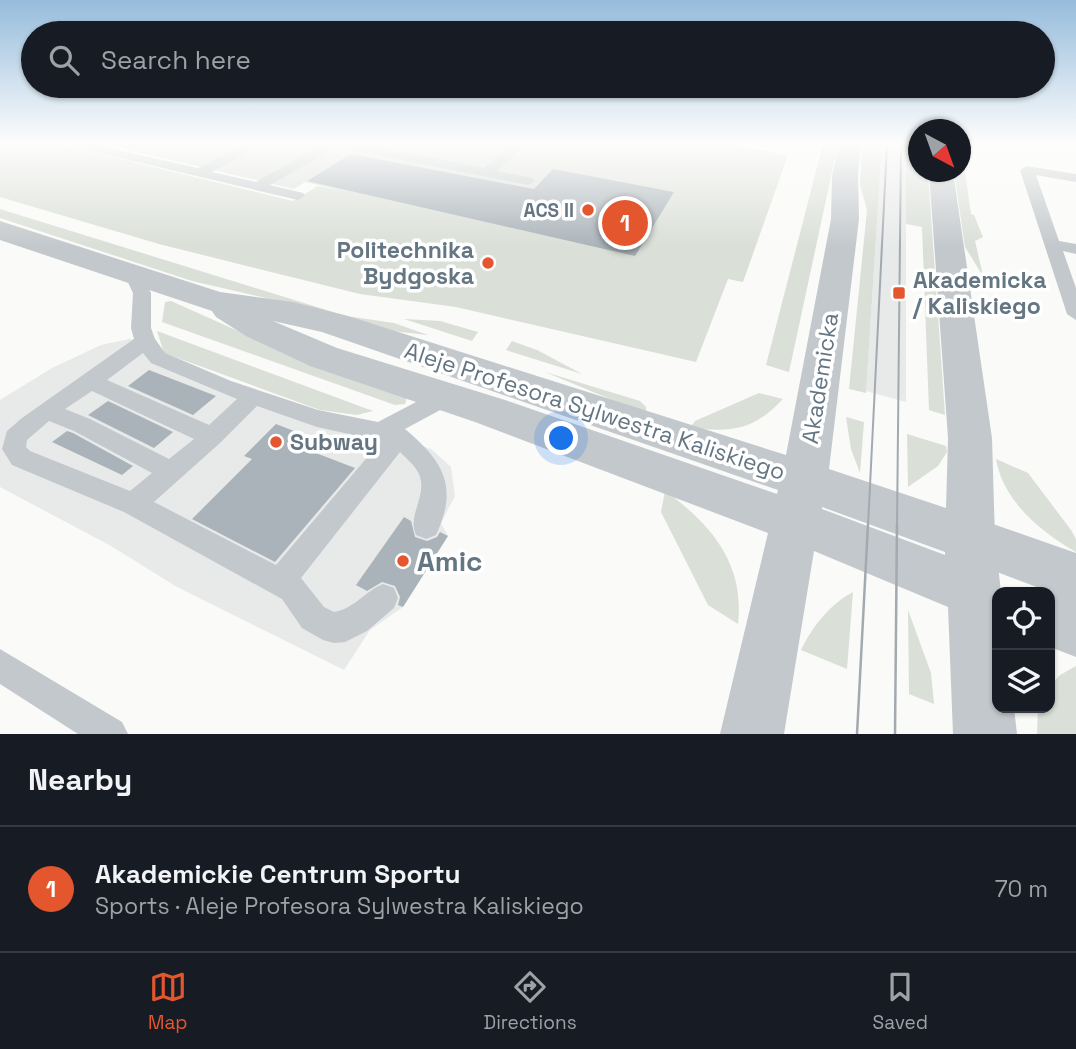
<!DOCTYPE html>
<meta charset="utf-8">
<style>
:root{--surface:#171b24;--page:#20242c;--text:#f1f3f6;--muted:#9ea1a6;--line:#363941;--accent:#e4572e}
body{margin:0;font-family:"Space Grotesk",sans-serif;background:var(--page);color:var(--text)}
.controls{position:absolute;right:21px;bottom:21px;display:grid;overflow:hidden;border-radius:14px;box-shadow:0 2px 5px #0004}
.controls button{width:63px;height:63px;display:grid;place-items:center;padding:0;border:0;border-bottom:2px solid var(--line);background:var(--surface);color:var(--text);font:35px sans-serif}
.compass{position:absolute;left:908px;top:119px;width:63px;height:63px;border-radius:50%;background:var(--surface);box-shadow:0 2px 5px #0004;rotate:139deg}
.you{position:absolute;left:562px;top:439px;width:24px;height:24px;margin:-18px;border:5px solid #fff;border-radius:50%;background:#1a73e8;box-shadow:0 0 0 10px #1a73e833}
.badge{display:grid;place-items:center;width:46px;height:46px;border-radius:50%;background:var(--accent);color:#fff;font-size:23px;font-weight:700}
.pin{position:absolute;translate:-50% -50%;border:4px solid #fff;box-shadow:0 2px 7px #0006}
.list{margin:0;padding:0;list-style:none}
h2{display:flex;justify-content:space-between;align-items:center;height:91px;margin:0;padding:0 28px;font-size:30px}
h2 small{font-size:23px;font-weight:400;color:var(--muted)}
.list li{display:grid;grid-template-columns:46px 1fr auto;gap:21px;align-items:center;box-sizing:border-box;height:126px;padding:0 28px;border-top:2px solid var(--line)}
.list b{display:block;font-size:26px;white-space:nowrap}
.list p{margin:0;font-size:23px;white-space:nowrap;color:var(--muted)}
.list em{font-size:23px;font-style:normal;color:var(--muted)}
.icon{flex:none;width:38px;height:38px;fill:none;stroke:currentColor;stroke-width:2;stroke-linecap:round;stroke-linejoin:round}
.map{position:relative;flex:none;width:1076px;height:734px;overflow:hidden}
.search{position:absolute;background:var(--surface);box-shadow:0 2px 5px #0004;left:21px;right:21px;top:21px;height:77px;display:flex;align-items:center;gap:18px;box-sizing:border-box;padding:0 24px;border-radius:38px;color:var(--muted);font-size:26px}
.sheet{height:217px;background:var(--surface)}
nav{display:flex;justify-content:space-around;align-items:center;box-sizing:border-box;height:98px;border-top:2px solid var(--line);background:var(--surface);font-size:19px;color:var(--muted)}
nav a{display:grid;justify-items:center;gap:4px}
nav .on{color:var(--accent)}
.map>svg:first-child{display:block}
</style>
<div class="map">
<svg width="1076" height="734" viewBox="0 0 1076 734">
<rect width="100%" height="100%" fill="#fafaf8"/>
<path fill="#e8e9e9" d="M 882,144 L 906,144 L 906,402 L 866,391 Z
M 129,339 L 145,341 L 158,358 L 431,449 L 451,467 L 455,496 L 441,523 L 448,536 L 403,607 L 370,630 L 344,670 L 177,587 L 111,546 L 0,487 L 0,400 L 52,368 L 101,345 Z"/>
<path fill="#dadfd7" d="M 0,144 L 59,144 L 293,201 L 318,186 L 348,192 L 305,182 L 294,189 L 103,144 L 724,144 L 788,155 L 743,282 L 728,279 L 696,362 L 456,307 L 360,294 L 159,244 L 0,197 Z
M 823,144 L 838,144 L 789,372 L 766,365 Z
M 862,144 L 882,144 L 866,393 L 849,389 L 867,210 L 860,185 Z
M 906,144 L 918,144 L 918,172 L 928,172 L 945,415 L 929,410 L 922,227 L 906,224 Z
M 961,144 L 971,214 L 974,215 L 983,237 L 975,241 L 983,276 L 965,247 L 954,172 L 960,172 Z
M 0,209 L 346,316 L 394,323 L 428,335 L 382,330 L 287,303 L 192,281 L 0,218 Z
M 171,301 L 310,363 L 407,397 L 405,404 L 395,405 L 162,322 L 165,302 Z
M 404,319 L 440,321 L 478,332 L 472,341 Z
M 157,331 L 373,411 L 357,415 L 320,410 L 164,353 Z
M 512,341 L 537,350 L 582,374 L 506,350 Z
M 545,372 L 640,401 L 646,407 L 646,414 Z
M 759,393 L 783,399 C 753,431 732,432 690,428 L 695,421 Z
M 846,417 L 864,422 L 860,473 L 851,449 Z
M 907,434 L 946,446 L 947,452 L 938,466 L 908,487 Z
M 996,459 L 1028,473 L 1071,530 L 1076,539 L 1076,552 C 1041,532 1003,501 996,459 Z
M 665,491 C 711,524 745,564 738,624 L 708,605 L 661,512 Z
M 853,592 L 847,669 L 801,650 C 812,627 830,604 853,592 Z
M 908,610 L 931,673 L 934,704 L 909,694 Z
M 1076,666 L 1076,734 L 1037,734 L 1038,708 L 1050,708 L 1050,686 L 1060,675 Z"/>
<path fill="#aab3b9" d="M 351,154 L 534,189 L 553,169 L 674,192 L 635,256 L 307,181 Z
M 149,370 L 216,396 L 193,415 L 128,386 Z
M 108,401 L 173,432 L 154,448 L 88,415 Z
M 276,424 L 317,440 L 308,450 L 355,468 L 275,562 L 192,519 L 252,459 L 244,456 Z
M 67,431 L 73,433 L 133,466 L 122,475 L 52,442 Z
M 404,517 L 411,521 L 415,537 L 427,541 L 437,537 L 440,532 L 448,536 L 403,607 L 398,605 L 400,597 L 395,586 L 382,582 L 367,591 L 356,585 Z"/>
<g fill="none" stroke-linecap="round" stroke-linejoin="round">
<path fill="#c3c8cc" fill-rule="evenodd" d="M 71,144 L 92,144 L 198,168 L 248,144 L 263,144 L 212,172 L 256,182 L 324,144 L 359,144 L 484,168 L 513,144 L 526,144 L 497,171 L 533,178 L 535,181 L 528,185 L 337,147 L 270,185 L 303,193 L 305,196 L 298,200 L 73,147 Z
M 1027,166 L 1076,174 L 1076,182 L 1036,175 L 1059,241 L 1076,244 L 1076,254 L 1063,251 L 1076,288 L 1076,320 L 1067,314 L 1020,170 Z
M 134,271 L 140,272 L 151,293 L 151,328 L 155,339 L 165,353 L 231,381 L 318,410 L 378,422 L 439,390 L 447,388 L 455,390 L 458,396 L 455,402 L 405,429 C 443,461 459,486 436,535 L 426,539 L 416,535 C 406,514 432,491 416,469 C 412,463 405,457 400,452 L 301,578 L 324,607 L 334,612 C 354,609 365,591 383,584 L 394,588 L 398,598 L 394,608 L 367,631 L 345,642 L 334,643 L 323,640 L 302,628 L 282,599 L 124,512 L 12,465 L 2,449 L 7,431 L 22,418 L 134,339 L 131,328 L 133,293 L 125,276 ZM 143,353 L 151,363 L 237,399 L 209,425 L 107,380 ZM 92,391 L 194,439 L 169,459 L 90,419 L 65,409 ZM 257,406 L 317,427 L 381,441 L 276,565 L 154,502 L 220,443 ZM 49,421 L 74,431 L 152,473 L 130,491 L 30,451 L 26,447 L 27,440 Z
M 0,649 L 122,722 L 128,734 L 78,734 L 0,684 Z"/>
<path fill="#c3c8cc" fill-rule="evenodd" d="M 970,516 L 1076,553 L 1076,657 L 1050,647 L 1050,592 L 952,555 L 945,539 L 952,523 Z"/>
<path fill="#c3c8cc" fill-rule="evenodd" d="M 839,144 L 861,144 L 858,176 L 859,219 L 829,469 L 946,508 L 948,438 L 929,172 L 953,172 L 992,438 L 995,539 L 1001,592 L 997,592 L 997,708 L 1014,708 L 1017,734 L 953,734 L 948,607 L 814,551 L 784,734 L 720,734 L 768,533 L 475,422 L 310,366 L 246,336 L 216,317 L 212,311 L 0,240 L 0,221 L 220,292 L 293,302 L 348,316 L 786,455 L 831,219 L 832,176 ZM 273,321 L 322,332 L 778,490 L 777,494 L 505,400 L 337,348 ZM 822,507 L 945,552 L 945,555 L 822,509 Z"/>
<path stroke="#a2aab0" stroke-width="2" d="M 868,526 L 887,144
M 897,526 L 901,144"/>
<path stroke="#a2aab0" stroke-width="2.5" d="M 857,734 L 868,524
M 895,734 L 897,524"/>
</g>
<linearGradient id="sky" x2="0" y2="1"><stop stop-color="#96bcdc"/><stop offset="0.58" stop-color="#fdfdfc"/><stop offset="1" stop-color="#fdfdfc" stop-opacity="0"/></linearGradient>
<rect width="1076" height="247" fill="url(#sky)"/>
<g fill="#e4572e" stroke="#fff" stroke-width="2.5">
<circle cx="588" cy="210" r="7"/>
<circle cx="488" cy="263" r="7"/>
<rect x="892" y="286" width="14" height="14" rx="3.5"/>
<circle cx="276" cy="442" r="7"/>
<circle cx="403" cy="561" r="7"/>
</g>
<g text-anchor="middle" stroke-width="7" stroke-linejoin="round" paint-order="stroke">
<g font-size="19" font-weight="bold" fill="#657683" stroke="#fff" text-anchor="end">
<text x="574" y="217">ACS II</text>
</g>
<g font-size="23" font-weight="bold" fill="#657683" stroke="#fff" text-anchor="start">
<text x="474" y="258" text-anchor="end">Politechnika<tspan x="474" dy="26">Bydgoska</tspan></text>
<text x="913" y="288">Akademicka<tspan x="913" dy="26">/ Kaliskiego</tspan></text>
<text x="290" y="450">Subway</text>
</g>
<g font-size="23" fill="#657683" stroke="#fff">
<text transform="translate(820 378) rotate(-81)" y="8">Akademicka</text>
<text transform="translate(595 411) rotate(18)" y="8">Aleje Profesora Sylwestra Kaliskiego</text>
</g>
<g font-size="28" font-weight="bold" fill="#657683" stroke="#fff" text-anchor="start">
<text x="417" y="571">Amic</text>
</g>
</g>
</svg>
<div class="controls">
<button><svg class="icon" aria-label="locate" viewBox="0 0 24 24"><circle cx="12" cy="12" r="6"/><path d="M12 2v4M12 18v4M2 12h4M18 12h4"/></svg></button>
<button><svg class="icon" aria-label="layers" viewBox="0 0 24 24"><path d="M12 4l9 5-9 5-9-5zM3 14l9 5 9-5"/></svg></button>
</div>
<svg class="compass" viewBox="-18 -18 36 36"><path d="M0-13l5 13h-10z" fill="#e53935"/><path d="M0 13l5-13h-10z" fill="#9ea1a6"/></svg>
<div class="you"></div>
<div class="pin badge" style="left:625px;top:223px">1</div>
<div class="search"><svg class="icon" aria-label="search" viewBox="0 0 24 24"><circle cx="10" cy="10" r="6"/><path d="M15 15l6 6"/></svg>Search here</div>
</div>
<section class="sheet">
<h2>Nearby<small></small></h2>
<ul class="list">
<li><span class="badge">1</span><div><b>Akademickie Centrum Sportu</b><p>Sports · Aleje Profesora Sylwestra Kaliskiego</p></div><em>70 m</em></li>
</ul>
</section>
<nav>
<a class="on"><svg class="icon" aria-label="map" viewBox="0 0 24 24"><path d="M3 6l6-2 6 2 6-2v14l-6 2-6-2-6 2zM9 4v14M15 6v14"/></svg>Map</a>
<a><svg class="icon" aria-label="directions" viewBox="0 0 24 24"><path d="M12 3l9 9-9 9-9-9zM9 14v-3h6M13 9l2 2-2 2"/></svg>Directions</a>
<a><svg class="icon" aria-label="saved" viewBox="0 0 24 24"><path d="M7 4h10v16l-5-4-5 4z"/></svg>Saved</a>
</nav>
